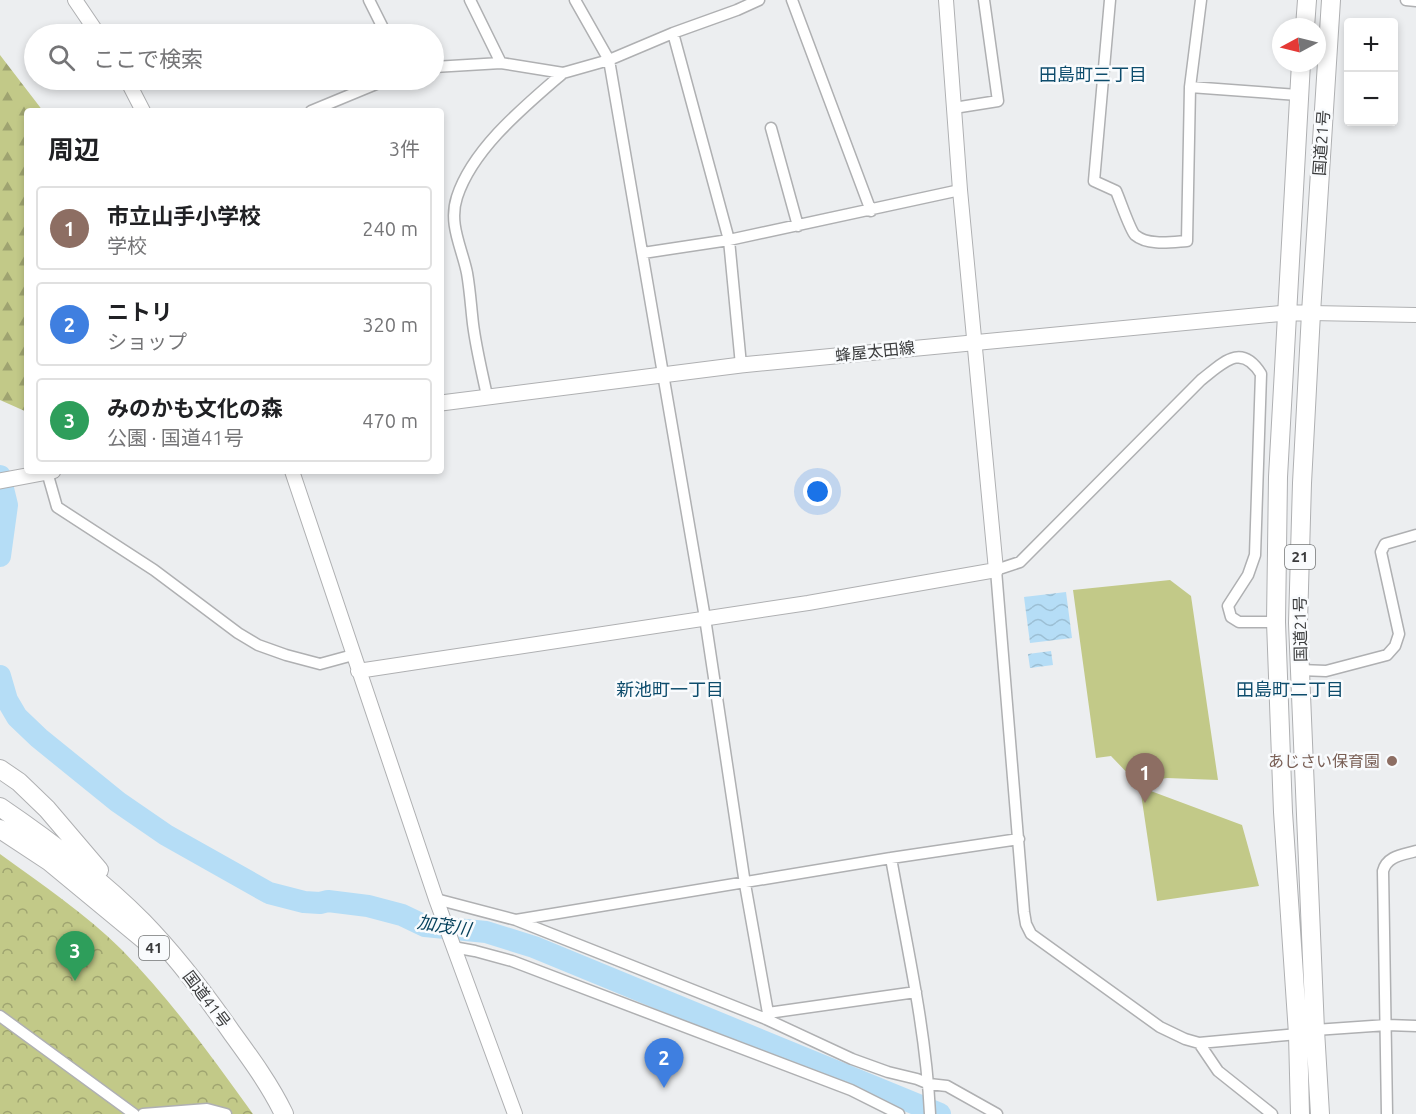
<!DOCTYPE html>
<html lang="ja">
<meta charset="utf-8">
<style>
:root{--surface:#fff;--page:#f2f2f2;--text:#202124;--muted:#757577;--line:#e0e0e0;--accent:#db2777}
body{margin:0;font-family:Ubuntu,"Noto Sans JP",sans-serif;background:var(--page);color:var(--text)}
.controls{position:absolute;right:18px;top:18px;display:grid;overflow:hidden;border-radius:6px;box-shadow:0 3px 9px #0003}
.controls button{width:54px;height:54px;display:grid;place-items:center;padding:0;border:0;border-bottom:2px solid var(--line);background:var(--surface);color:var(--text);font:30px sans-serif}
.compass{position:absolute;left:1272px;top:18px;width:54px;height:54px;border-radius:50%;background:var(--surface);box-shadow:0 3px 9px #0003;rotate:263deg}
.you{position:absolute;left:818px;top:492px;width:21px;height:21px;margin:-15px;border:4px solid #fff;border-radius:50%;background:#1a73e8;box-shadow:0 0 0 9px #1a73e833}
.badge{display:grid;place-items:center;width:39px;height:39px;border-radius:50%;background:var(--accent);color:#fff;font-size:20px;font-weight:700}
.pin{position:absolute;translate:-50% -50px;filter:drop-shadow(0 2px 3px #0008)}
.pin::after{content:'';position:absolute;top:32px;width:21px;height:18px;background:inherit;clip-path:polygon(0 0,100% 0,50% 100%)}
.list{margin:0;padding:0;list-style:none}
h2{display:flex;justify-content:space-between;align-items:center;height:78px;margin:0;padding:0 24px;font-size:26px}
h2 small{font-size:20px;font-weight:400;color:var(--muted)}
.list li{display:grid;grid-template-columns:39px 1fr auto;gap:18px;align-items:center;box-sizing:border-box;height:84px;margin:0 12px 12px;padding:0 12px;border:2px solid var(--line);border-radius:6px}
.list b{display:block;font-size:22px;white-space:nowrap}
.list p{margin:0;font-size:20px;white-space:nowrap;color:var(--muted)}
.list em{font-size:20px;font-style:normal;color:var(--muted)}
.icon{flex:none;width:33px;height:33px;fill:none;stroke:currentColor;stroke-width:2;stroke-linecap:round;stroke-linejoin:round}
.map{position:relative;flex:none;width:1416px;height:1114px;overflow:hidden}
.search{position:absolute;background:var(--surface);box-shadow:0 3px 9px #0003;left:24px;top:24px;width:420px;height:66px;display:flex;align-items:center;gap:15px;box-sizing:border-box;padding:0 21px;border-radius:33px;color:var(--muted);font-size:22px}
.panel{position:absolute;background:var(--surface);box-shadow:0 3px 9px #0003;left:24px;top:108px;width:420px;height:366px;border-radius:6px}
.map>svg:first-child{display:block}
</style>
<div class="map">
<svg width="1416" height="1114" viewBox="0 0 1416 1114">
<defs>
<pattern id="forest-firs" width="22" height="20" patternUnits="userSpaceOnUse" patternTransform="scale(1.5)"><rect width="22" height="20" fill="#c2c988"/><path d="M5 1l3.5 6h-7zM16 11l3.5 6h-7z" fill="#9fa470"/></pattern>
<pattern id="park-crowns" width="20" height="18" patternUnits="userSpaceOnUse" patternTransform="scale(1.5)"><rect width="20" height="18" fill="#c2c988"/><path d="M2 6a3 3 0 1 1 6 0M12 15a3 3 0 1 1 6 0" fill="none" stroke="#9fa470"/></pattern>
<pattern id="water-waves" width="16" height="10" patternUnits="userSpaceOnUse" patternTransform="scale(1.5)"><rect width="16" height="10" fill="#b5ddf6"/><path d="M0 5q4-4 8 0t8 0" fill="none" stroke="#9cbfd4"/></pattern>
</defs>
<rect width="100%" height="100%" fill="#eceef0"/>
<path fill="#c2c988" d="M 1170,580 L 1191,596 L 1218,780 L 1167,778 L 1137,783 L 1111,756 L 1096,758 L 1073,590 Z
M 1140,787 L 1242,825 L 1259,886 L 1157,901 Z"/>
<path fill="url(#forest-firs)" d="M 0,55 L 43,111 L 27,111 L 27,412 L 0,400 Z"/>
<path fill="url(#park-crowns)" d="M 0,854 C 41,884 86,914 122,950 C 171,1000 212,1057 253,1114 L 0,1114 Z"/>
<path fill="url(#water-waves)" d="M 1066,592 L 1072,638 L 1030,643 L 1024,597 Z
M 1051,651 L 1053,665 L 1030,668 L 1028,654 Z"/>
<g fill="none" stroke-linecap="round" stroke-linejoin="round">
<path stroke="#b5ddf6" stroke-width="4" d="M 0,688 L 3,687"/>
<path stroke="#b5ddf6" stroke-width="22" d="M 0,476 L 7,505 L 0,556
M 0,676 L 7,700 L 17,717 L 39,738 L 118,802 L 166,835 L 269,893 L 304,902 L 320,903 L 328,901 L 368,906 L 402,915 L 425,926 L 486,932 L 534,947 L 940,1114"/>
<g stroke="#afb0b2" stroke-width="13">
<path id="minor" d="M 369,0 L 386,34
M 470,0 L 501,63
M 575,0 L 609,60 L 705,618 L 745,884 L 768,1013 L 916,992
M 792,0 L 871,211
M 1110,0 L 1094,181 L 1116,191 C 1120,200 1130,230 1135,235 C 1148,246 1172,242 1187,241 L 1190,87 L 1201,0
M 1406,0 L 1416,1
M 673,33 L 729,240 L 741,365
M 434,67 L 501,63 L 563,73 L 609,60 L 673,33 L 737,10 L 759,0
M 1190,87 L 1298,95
M 954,108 L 998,101 L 984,0
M 311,111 L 386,80
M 771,128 L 798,226
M 643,253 L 729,240 L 960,190
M 487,396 C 482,372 476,348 473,324 C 471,307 470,290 467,273 C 462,248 448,224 457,197 C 473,148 525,106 563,73
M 47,472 L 57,507 L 154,570 L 238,633 L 258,645 L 286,655 L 320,664 L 353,655
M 1276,622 L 1239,622 L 1231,617 L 1228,606 L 1248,575 L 1255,555 L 1261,374 C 1241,342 1223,363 1201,380 L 1020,562 L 996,570 L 1024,912 L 1026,924 L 1031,934 L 1160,1027 L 1185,1039 L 1199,1043 L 1298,1034
M 1300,670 L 1326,671 L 1387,655 L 1395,646 L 1399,634 L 1381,552 L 1385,544 L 1416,535
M 891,858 C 906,943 926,1028 930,1114
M 436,899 L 516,920 L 766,1019 L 852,1059 L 888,1072 L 917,1079 L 929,1084 L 947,1086 L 997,1114
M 516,920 L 891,858 L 1019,839
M 453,947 L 475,951 L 512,961 L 851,1090 L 899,1114
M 0,1016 L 134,1114
M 1315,1030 L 1387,1025 L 1416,1026
M 1199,1043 L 1218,1071 L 1272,1114
M 143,1114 L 207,1109 L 226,1114
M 1387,1114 L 1383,871 C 1387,856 1402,855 1416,851"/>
</g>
<g stroke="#afb0b2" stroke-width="16">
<path id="tertiary" d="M 75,0 L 98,34
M 127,80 L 143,111
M 1311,313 L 1416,315
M 292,471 L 436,899 L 515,1114
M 358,671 L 808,603 L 996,570 L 960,190 L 946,0"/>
</g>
<g stroke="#afb0b2" stroke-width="17">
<path id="secondary" d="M 441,403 L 741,365 L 1286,313 L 1311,313
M 0,481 L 53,471"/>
</g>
<g stroke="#afb0b2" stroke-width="20">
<path id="trunk" d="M 1305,27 L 1307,0
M 0,769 L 19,782 L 47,809 L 99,870
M 0,807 C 50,841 100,879 143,922 C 176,956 205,994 232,1033 C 251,1059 270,1085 284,1114
M 0,829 L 50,862 L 148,943
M 1300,1114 L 1298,1034 L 1283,812 L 1276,622 L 1278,477 L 1301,63
M 1320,1114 L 1315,1030 L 1298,623 L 1302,483 L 1311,313 L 1331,0"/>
</g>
<use href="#minor" stroke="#fff" stroke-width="10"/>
<use href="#tertiary" stroke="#fff" stroke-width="14"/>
<use href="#secondary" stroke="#fff" stroke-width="15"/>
<use href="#trunk" stroke="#fff" stroke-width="18"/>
</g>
<circle fill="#8d6e63" stroke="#f9fbfd" stroke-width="2" cx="1392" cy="761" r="6"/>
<g text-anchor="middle" stroke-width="5" stroke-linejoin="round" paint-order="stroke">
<g fill="#f9fbfd" stroke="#737576" stroke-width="1.5">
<rect x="1285" y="545" width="30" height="24" rx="4.5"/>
<rect x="139" y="936" width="30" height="24" rx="4.5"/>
</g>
<g font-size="15" font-weight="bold" fill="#3a3b3c">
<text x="1300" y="562">21</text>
<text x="154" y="953">41</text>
</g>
<g font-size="16" fill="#3a3b3c" stroke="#f9fbfd">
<text transform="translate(1321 143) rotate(-86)" y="6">国道21号</text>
<text transform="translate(875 351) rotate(-6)" y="6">蜂屋太田線</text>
<text transform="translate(1300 629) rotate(-91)" y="6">国道21号</text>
<text transform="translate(207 999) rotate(53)" y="6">国道41号</text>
</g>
<g font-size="16" fill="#785e54" stroke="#f9fbfd" text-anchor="end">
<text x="1380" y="767">あじさい保育園</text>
</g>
<g font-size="18" fill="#0d4c6c" stroke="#f9fbfd">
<text x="1093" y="81">田島町三丁目</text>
<text x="670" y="696">新池町一丁目</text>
<text x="1290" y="696">田島町二丁目</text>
</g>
<g font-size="18" font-style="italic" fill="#043f5a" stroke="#f9fbfd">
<text transform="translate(444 926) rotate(9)" y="6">加茂川</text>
</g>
</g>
</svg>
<div class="controls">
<button>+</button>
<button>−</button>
</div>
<svg class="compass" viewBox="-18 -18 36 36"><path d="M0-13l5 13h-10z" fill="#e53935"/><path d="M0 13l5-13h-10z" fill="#757577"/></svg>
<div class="you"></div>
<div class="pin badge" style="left:1145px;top:803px;background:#8d6e63">1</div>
<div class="pin badge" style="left:664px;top:1088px;background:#3f7fe0">2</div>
<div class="pin badge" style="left:75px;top:981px;background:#2e9e5b">3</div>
<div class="search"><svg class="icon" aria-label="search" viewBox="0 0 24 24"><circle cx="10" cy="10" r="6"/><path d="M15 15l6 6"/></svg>ここで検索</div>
<section class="panel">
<h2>周辺<small>3件</small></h2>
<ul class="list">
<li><span class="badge" style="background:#8d6e63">1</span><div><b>市立山手小学校</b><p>学校</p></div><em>240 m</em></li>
<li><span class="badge" style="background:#3f7fe0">2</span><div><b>ニトリ</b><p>ショップ</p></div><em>320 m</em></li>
<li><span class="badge" style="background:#2e9e5b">3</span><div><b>みのかも文化の森</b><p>公園 · 国道41号</p></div><em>470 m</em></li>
</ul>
</section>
</div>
